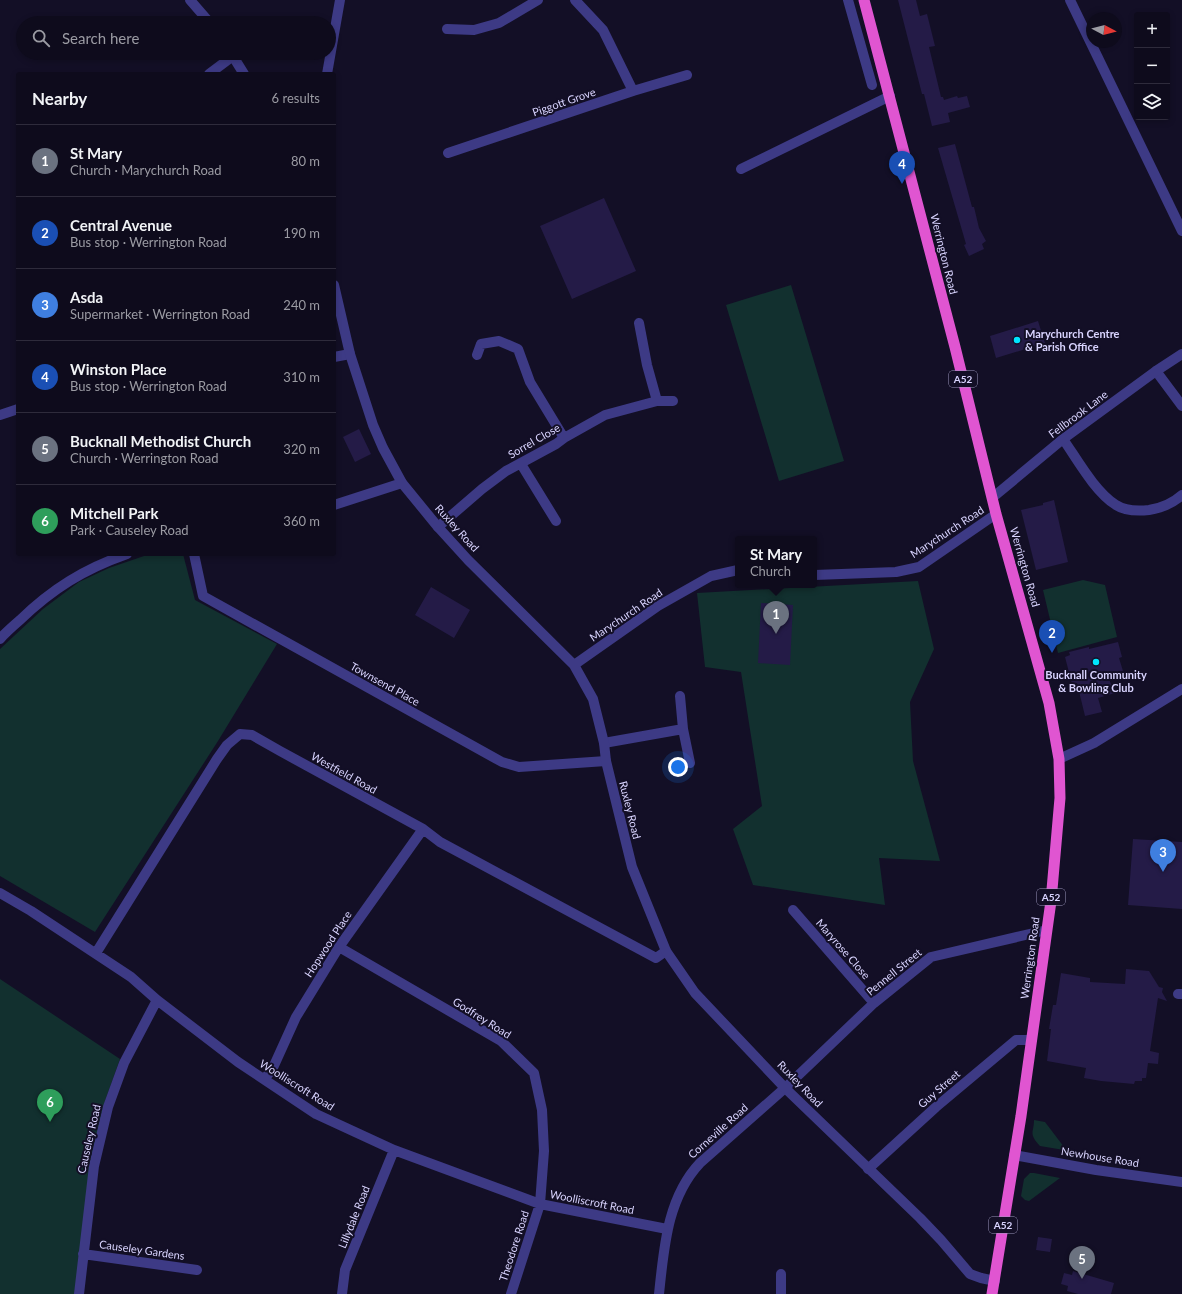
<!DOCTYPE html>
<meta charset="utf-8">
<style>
:root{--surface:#0e0b1c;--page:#1c1929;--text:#f1f3f6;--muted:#9b9ba3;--line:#2e2b3b;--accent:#8c9099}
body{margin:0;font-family:Lato,sans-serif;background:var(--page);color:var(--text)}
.controls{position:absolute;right:12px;top:12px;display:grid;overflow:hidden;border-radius:4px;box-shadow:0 2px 6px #0003}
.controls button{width:36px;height:36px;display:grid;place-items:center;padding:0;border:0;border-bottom:1px solid var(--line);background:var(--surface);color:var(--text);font:20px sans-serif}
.compass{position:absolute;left:1086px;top:12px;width:36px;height:36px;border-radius:50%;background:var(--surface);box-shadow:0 2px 6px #0003;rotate:97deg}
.you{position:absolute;left:678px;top:767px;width:14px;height:14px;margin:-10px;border:3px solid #fff;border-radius:50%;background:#1a73e8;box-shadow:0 0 0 6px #1a73e833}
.badge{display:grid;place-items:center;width:26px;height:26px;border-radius:50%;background:var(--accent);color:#fff;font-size:13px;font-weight:700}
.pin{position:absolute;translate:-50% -33px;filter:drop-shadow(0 1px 2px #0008)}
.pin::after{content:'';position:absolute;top:21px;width:14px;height:12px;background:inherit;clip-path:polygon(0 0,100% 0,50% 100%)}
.popup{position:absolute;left:735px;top:536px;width:82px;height:52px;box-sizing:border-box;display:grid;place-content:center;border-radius:4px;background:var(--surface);filter:drop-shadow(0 1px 3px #0005);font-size:13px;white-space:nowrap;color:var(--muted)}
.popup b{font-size:15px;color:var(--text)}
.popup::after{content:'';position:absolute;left:50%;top:100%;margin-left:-8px;border:8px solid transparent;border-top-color:var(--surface)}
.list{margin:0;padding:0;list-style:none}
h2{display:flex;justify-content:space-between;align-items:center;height:52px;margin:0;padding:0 16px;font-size:17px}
h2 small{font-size:13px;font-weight:400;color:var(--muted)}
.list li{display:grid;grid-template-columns:26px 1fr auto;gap:12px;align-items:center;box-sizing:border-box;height:72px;padding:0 16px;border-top:1px solid var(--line)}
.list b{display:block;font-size:15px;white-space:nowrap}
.list p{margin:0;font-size:13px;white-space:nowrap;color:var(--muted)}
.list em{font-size:13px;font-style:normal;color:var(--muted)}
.icon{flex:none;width:22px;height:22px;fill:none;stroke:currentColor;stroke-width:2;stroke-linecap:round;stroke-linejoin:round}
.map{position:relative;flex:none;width:1182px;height:1294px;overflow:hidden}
.search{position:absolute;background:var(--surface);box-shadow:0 2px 6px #0003;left:16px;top:16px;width:320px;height:44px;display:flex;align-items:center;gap:10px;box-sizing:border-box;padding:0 14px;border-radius:22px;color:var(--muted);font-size:15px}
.panel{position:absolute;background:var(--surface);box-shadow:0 2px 6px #0003;left:16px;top:72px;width:320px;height:484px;border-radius:4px}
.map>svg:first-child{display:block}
</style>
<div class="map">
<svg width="1182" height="1294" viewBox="0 0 1182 1294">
<rect width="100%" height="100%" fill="#130f26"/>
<path fill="#12302f" d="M 791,285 L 844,461 L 779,481 L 726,305 Z
M 155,554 L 183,554 L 195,600 L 277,644 L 218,741 L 95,932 L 0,876 L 0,649 L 43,609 L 79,582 L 109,568 L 144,556 Z
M 1083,580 L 1105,585 L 1117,637 L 1058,653 L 1043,590 Z
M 918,581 L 934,649 L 910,702 L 913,761 L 940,861 L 879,858 L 885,905 L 753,885 L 733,829 L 762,806 L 741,672 L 705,667 L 697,593 Z
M 0,979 L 120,1059 L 105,1101 L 76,1294 L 0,1294 Z
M 1034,1120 L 1045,1122 L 1064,1147 L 1064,1150 L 1040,1146 C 1028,1133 1034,1133 1034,1120 Z
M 1030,1173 L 1034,1173 L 1060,1178 L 1029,1201 L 1025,1200 L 1021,1196 L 1024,1179 Z"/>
<path fill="#241b47" d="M 898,0 L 916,0 L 920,16 L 927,14 L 935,46 L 929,47 L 941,97 L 943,97 L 944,100 L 957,96 L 958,98 L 967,96 L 970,107 L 948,113 L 950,122 L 932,126 L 924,94 L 922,94 Z
M 955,144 L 972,207 L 974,207 L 979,228 L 986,241 L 982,244 L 984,249 L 969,256 L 964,245 L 966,244 L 938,148 Z
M 604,198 L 636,271 L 572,299 L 540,226 Z
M 1038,321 L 1045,343 L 996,358 L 990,336 Z
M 359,429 L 371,454 L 355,462 L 343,437 Z
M 1054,500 L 1068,562 L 1036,570 L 1021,510 L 1043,505 L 1043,503 Z
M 431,587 L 470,610 L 454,638 L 415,615 Z
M 761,603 L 793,605 L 790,665 L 758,663 Z
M 1118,642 L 1122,657 L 1119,658 L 1123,671 L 1107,675 L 1115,693 L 1098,698 L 1102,712 L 1085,716 L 1077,683 L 1072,684 L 1065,657 L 1070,655 L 1069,652 L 1089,647 L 1089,649 Z
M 1133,839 L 1182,842 L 1182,909 L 1128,905 Z
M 1126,969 L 1149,971 L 1159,987 L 1163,988 L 1162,992 L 1167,1001 L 1158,998 L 1150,1051 L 1159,1053 L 1158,1064 L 1148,1063 L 1146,1078 L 1142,1078 L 1142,1081 L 1135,1081 L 1134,1084 L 1101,1081 L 1084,1078 L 1086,1068 L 1047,1061 L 1051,1029 L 1049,1029 L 1053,1005 L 1056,1005 L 1061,973 L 1090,978 L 1090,982 L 1125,984 Z
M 1038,1237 L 1052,1239 L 1050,1252 L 1036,1250 Z
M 1073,1271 L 1114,1283 L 1111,1294 L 1078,1294 L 1067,1291 L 1068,1286 L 1061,1284 L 1064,1273 L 1072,1275 Z"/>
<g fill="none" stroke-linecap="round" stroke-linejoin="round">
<path stroke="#3d3a85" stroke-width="10" d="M 575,0 L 603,30 L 633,91
M 848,0 L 872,85
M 1070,0 L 1182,231
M 447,29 L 474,30 L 499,23 L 538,0
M 209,74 L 233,56
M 448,153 L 633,91 L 687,75
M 741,169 L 890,96
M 477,355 L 481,344 L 499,341 L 518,349 L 530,382 L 564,438
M 334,357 L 350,354
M 1156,371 L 1182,406
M 657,401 L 673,401
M 0,415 L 18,409
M 1063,439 C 1077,459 1095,492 1116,505 C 1125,511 1139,511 1149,510 C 1162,508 1172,504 1182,495
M 521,464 L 556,521
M 334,505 L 402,483
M 438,527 L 482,489 L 506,471 L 556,444 L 564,438 L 605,415 L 657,401 L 647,365 L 639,323
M 194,554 L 203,596 L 502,762 L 519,767 L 606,761
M 0,639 C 6,632 13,626 20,620 C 52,589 84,569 127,554
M 680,696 L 683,729 L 690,763
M 604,743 L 683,729
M 1059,759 L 1094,743 L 1182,689
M 0,893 L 31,911 L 131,977 L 157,1000 L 238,1062 L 316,1114 L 394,1150 L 540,1204 L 667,1229
M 793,910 L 874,1003
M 339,947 L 501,1041 L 534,1073 L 542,1110 L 544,1151 L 540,1204 L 511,1294
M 96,953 L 217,759 L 227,745 L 240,734 L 252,735 L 280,751 L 423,829 L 440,842 L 656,958 L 666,951
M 1178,994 L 1182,994
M 264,1079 L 272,1070 L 296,1017 L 339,947 L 423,829
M 1014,1155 L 1096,1170 L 1182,1182
M 868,1169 L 936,1107 L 1016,1040 L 1031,1040
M 83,1254 L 197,1270
M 781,1274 L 781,1294
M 79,1294 L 94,1166 L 108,1107 L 124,1063 L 157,1000
M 342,1294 L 345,1270 L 394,1150
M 659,1294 C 664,1248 667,1198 700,1163 L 785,1088 L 874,1003 L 931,957 L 1047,930"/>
<path stroke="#3d3a85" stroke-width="10" d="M 190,0 L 210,23
M 231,53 L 244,74
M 327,74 L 340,0
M 334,285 L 350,354 L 373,425 L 383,448 L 402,483 L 438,527 L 468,560 L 574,665 L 593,699 L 604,743 L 606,761 L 632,867 L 666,951 L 695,993 L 785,1088 L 920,1218 L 941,1240 L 970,1274 L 981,1278 L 995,1281
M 992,498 L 1063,439 L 1156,371 L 1182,354
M 814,575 L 896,572 L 919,567 L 996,514
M 574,665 L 658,606 L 711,576 L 738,570"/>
<path stroke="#e055d1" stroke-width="11" d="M 864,0 L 955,347 L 996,514 L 1049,703 L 1059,759 L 1060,798 L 1051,901 L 1021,1116 L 992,1294"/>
</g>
<g fill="#00e5ff" stroke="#130f26" stroke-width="1.5">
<circle cx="1017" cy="340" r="4"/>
<circle cx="1096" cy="662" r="4"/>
</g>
<g text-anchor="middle" stroke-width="4" stroke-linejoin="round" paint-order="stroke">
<g fill="#130f26" stroke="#9e99be" stroke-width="1">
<rect x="949" y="371" width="28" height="16" rx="3"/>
<rect x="1037" y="889" width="28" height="16" rx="3"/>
<rect x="989" y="1217" width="28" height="16" rx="3"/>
</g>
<g font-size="10" font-weight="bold" fill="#d9d4ff">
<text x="963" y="383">A52</text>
<text x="1051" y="901">A52</text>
<text x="1003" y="1229">A52</text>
</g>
<g font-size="11" fill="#d9d4ff" stroke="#130f26">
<text transform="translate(564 102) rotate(-19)" y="4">Piggott Grove</text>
<text transform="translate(944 254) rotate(76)" y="4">Werrington Road</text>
<text transform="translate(1078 414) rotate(-37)" y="4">Fellbrook Lane</text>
<text transform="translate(534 441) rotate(-30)" y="4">Sorrel Close</text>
<text transform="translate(457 528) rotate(48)" y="4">Ruxley Road</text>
<text transform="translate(947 532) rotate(-33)" y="4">Marychurch Road</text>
<text transform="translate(1025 567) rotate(74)" y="4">Werrington Road</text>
<text transform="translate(626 615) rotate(-34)" y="4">Marychurch Road</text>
<text transform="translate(385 684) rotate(29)" y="4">Townsend Place</text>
<text transform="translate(344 773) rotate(29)" y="4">Westfield Road</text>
<text transform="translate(630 810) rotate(76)" y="4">Ruxley Road</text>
<text transform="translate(328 944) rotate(-57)" y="4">Hopwood Place</text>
<text transform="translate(843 949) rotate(49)" y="4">Maryrose Close</text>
<text transform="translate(1030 958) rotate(-82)" y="4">Werrington Road</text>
<text transform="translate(894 972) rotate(-39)" y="4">Pennell Street</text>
<text transform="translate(482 1018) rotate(32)" y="4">Godfrey Road</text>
<text transform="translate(800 1084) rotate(46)" y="4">Ruxley Road</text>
<text transform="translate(297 1085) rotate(32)" y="4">Woolliscroft Road</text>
<text transform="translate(939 1089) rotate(-41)" y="4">Guy Street</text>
<text transform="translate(718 1131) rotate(-42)" y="4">Corneville Road</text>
<text transform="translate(89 1139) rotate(-77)" y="4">Causeley Road</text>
<text transform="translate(1100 1157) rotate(9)" y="4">Newhouse Road</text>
<text transform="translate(592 1202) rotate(11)" y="4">Woolliscroft Road</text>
<text transform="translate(354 1217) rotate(-68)" y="4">Lillydale Road</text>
<text transform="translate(514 1246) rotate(-72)" y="4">Theodore Road</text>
<text transform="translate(142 1250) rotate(8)" y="4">Causeley Gardens</text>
</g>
<g font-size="11" font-weight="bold" fill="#d9d4ff" stroke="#130f26" text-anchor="start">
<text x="1025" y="338">Marychurch Centre<tspan x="1025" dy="13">&amp; Parish Office</tspan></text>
<text x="1096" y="679" text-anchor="middle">Bucknall Community<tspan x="1096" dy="13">&amp; Bowling Club</tspan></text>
</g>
</g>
</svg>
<div class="controls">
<button>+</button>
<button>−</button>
<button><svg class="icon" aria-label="layers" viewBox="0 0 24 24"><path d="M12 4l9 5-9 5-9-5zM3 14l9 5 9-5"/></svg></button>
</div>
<svg class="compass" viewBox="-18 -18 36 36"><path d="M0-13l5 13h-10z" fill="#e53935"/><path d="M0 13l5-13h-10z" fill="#9b9ba3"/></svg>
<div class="you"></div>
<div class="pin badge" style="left:776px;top:634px;background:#6b7280">1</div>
<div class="popup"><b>St Mary</b>Church</div>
<div class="pin badge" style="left:1052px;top:653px;background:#1a4fb4">2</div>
<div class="pin badge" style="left:1163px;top:872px;background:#3f7fe0">3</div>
<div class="pin badge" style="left:902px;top:184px;background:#1a4fb4">4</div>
<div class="pin badge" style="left:1082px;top:1279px;background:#6b7280">5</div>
<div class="pin badge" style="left:50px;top:1122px;background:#2e9e5b">6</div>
<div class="search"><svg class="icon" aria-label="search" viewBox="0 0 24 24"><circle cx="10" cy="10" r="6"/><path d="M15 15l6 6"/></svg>Search here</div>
<section class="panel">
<h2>Nearby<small>6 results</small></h2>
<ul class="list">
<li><span class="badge" style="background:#6b7280">1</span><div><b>St Mary</b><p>Church · Marychurch Road</p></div><em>80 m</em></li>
<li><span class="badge" style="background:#1a4fb4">2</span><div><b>Central Avenue</b><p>Bus stop · Werrington Road</p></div><em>190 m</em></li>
<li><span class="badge" style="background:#3f7fe0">3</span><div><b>Asda</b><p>Supermarket · Werrington Road</p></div><em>240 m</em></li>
<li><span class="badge" style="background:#1a4fb4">4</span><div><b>Winston Place</b><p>Bus stop · Werrington Road</p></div><em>310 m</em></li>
<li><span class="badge" style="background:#6b7280">5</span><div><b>Bucknall Methodist Church</b><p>Church · Werrington Road</p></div><em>320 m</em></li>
<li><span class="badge" style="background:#2e9e5b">6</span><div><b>Mitchell Park</b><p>Park · Causeley Road</p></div><em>360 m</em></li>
</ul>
</section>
</div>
